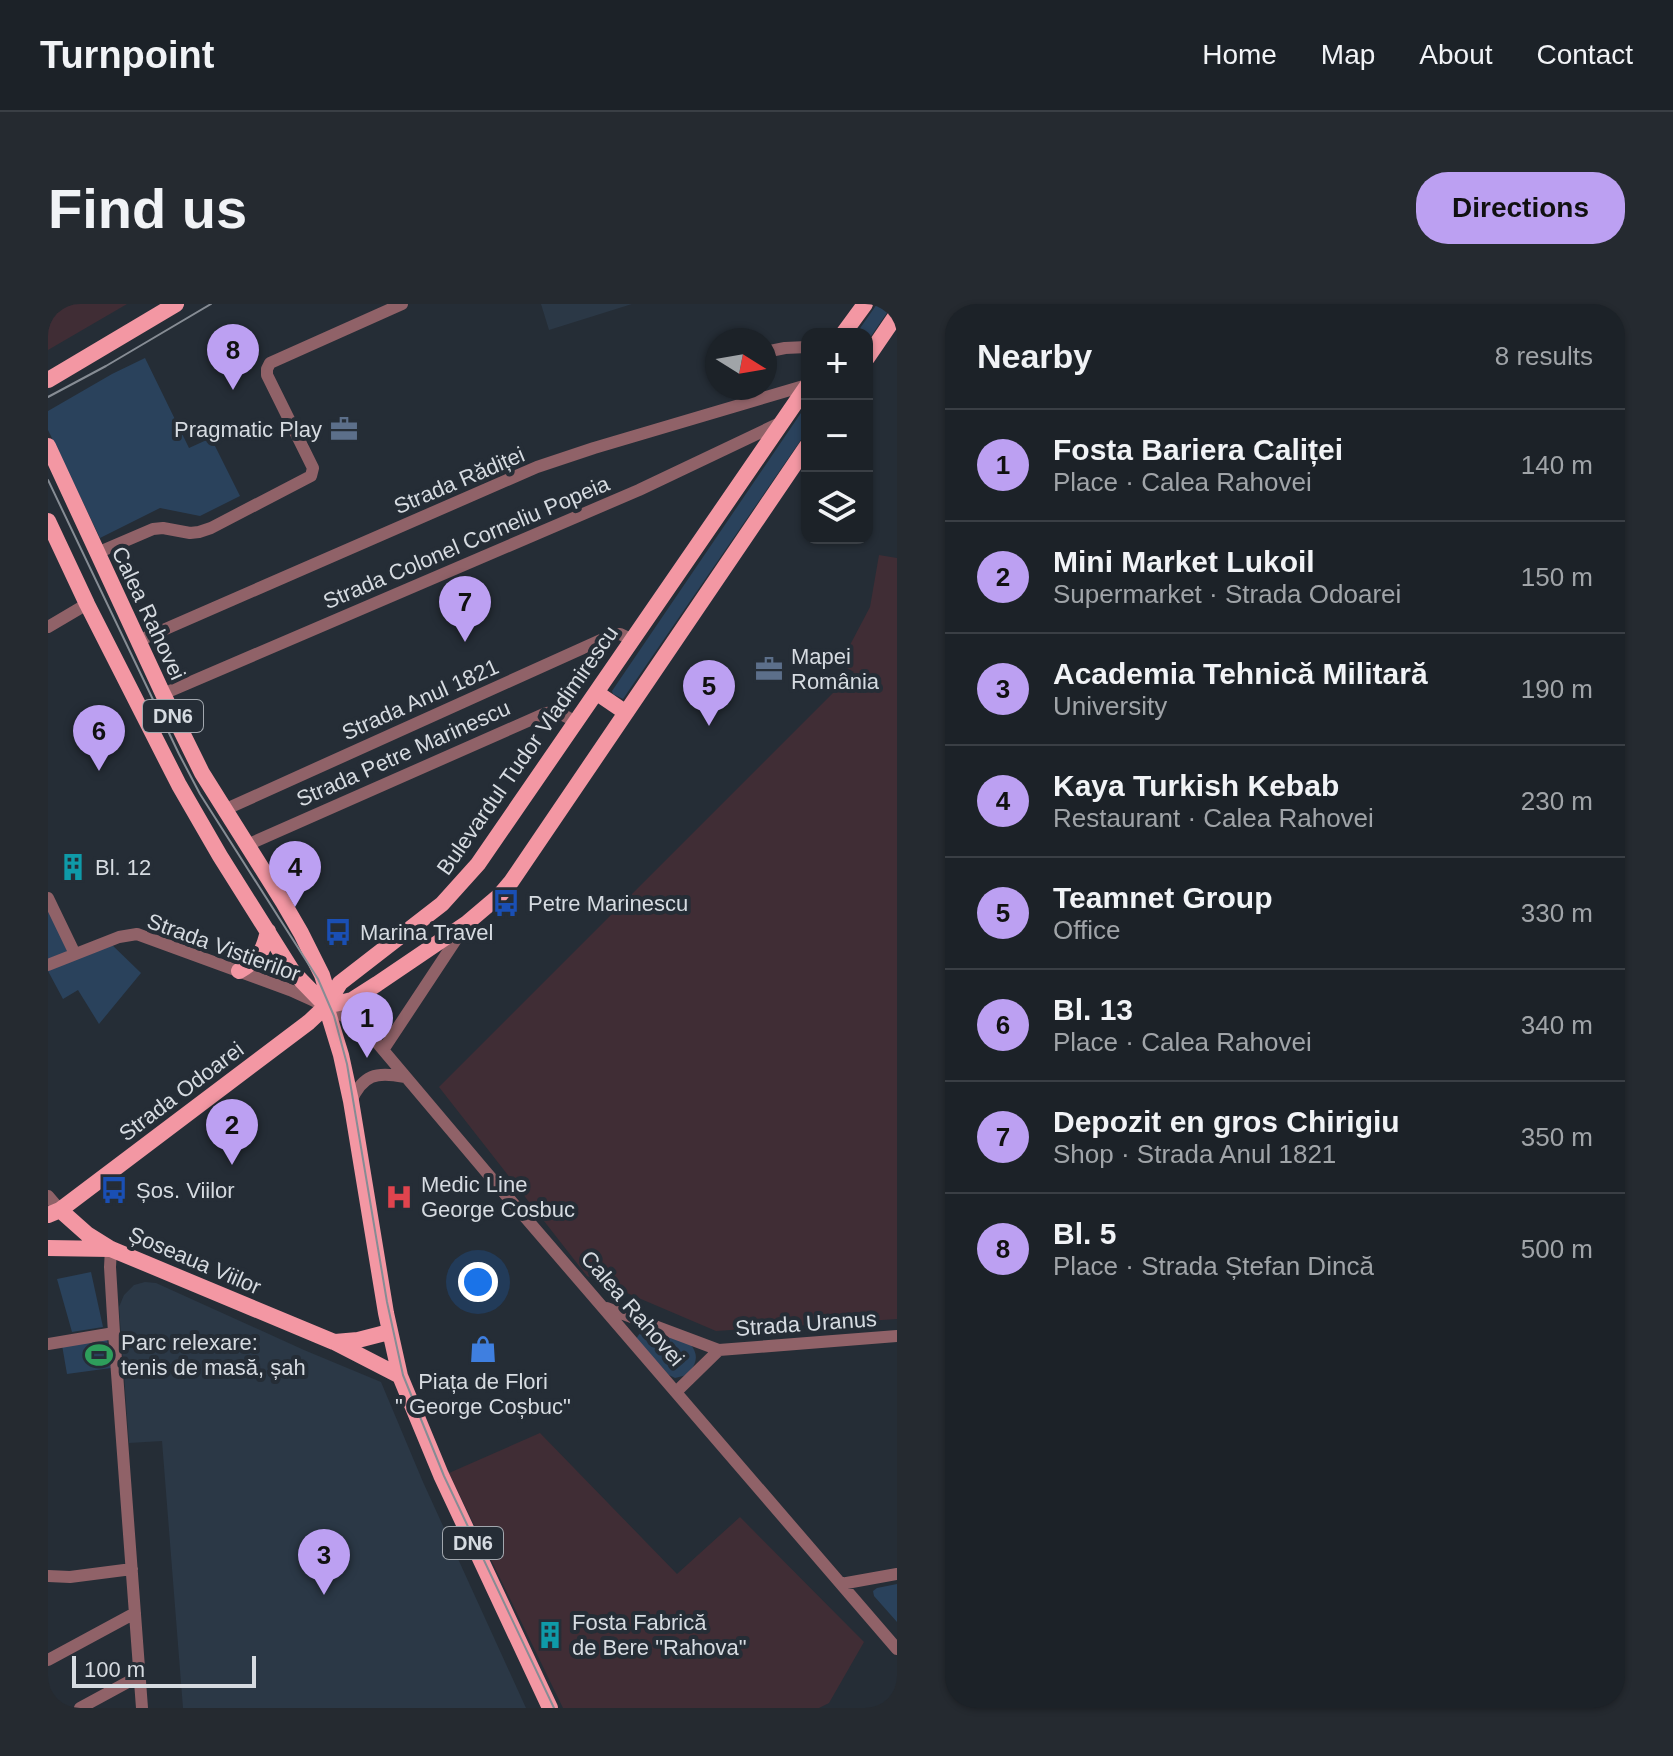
<!DOCTYPE html>
<meta charset="utf-8">
<style>
:root{--surface:#1c2228;--page:#252a30;--text:#f1f3f6;--muted:#a0a4a8;--line:#3a3f45;--accent:#bca0f2}
body{margin:0;font-family:Helvetica,sans-serif;background:var(--page);color:var(--text)}
.controls{position:absolute;right:24px;top:24px;display:grid;overflow:hidden;border-radius:16px;box-shadow:0 2px 6px #0004}
.controls button{width:72px;height:72px;display:grid;place-items:center;padding:0;border:0;border-bottom:2px solid var(--line);background:var(--surface);color:var(--text);font:40px sans-serif}
.compass{position:absolute;left:657px;top:24px;width:72px;height:72px;border-radius:50%;background:var(--surface);box-shadow:0 2px 6px #0004;rotate:101deg}
.scale{position:absolute;left:24px;bottom:20px;width:184px;box-sizing:border-box;padding-left:8px;border:4px solid #d6dbe1;border-top:0;font-size:22px;line-height:28px;white-space:nowrap;color:#d6dbe1;-webkit-text-stroke:6px #252d36;paint-order:stroke}
.you{position:absolute;left:430px;top:978px;width:28px;height:28px;margin:-20px;border:6px solid #fff;border-radius:50%;background:#1a73e8;box-shadow:0 0 0 12px #1a73e833}
.badge{display:grid;place-items:center;width:52px;height:52px;border-radius:50%;background:var(--accent);color:#111;font-size:26px;font-weight:700}
.pin{position:absolute;translate:-50% -66px;filter:drop-shadow(0 2px 4px #0008)}
.pin::after{content:'';position:absolute;top:42px;width:28px;height:24px;background:inherit;clip-path:polygon(0 0,100% 0,50% 100%)}
.list{margin:0;padding:0;list-style:none}
h2{display:flex;justify-content:space-between;align-items:center;height:104px;margin:0;padding:0 32px;font-size:34px}
h2 small{font-size:26px;font-weight:400;color:var(--muted)}
.list li{display:grid;grid-template-columns:52px 1fr auto;gap:24px;align-items:center;box-sizing:border-box;height:112px;padding:0 32px;border-top:2px solid var(--line)}
.list b{display:block;font-size:30px;white-space:nowrap}
.list p{margin:0;font-size:26px;white-space:nowrap;color:var(--muted)}
.list em{font-size:26px;font-style:normal;color:var(--muted)}
.icon{flex:none;width:44px;height:44px;fill:none;stroke:currentColor;stroke-width:2;stroke-linecap:round;stroke-linejoin:round}
.map{position:relative;flex:none;width:849px;height:1404px;overflow:hidden;border-radius:32px}
header{display:flex;align-items:center;gap:48px;box-sizing:border-box;height:112px;padding:0 40px;background:var(--surface);border-bottom:2px solid var(--line)}
header strong{font-size:38px}
nav{display:flex;gap:44px;margin-inline-start:auto;font-size:28px}
.intro{display:flex;align-items:center;justify-content:space-between;box-sizing:border-box;height:192px;padding:0 48px}
h1{margin:0;font-size:56px}
.button{padding:20px 36px;border-radius:32px;background:var(--accent);color:#111;font-size:28px;font-weight:700}
main{display:flex;gap:48px;padding:0 48px}
aside{flex:1;background:var(--surface);border-radius:32px;box-shadow:0 2px 6px #0004}
.map>svg:first-child{display:block}
</style>
<header>
<strong>Turnpoint</strong>
<nav><a>Home</a><a>Map</a><a>About</a><a>Contact</a></nav>
</header>
<div class="intro"><h1>Find us</h1><a class="button">Directions</a></div>
<main>
<div class="map">
<svg width="849" height="1404" viewBox="0 0 849 1404">
<rect width="100%" height="100%" fill="#252d36"/>
<path fill="#2b3846" d="M 493,0 L 584,0 L 501,26 Z
M 97,978 L 108,979 L 256,1046 L 333,1078 L 375,1178 L 478,1404 L 135,1404 L 114,1137 L 81,1139 L 71,1003 L 76,991 L 86,981 Z"/>
<path fill="#402d35" d="M 0,0 L 79,0 L 0,46 Z
M 831,251 L 849,254 L 849,1015 L 668,1027 L 539,972 L 391,783 L 806,368 L 792,360 L 822,303 Z
M 492,1129 L 629,1270 L 692,1213 L 816,1338 L 781,1399 L 771,1404 L 515,1404 L 401,1169 Z"/>
<path fill="#2a425c" d="M 829,0 L 845,0 L 819,38 L 819,30 L 808,30 Z
M 97,54 L 141,144 L 163,134 L 192,192 L 152,212 L 112,204 L 52,234 L 0,126 L 0,107 L 64,70 Z
M 759,100 L 759,127 L 575,395 L 565,390 L 564,387 Z
M 0,594 L 27,649 L 60,637 L 93,669 L 51,720 L 30,686 L 15,695 L 0,667 Z
M 43,968 L 55,1023 L 24,1028 L 9,975 Z
M 596,1023 L 642,1040 C 652,1051 648,1061 639,1071 L 627,1074 L 621,1071 L 588,1035 Z
M 59,1034 L 63,1064 L 19,1070 L 14,1041 Z
M 849,1280 L 849,1318 L 826,1292 L 825,1287 L 829,1284 Z"/>
<g fill="none" stroke-linecap="round" stroke-linejoin="round">
<path stroke="#906268" stroke-width="12" d="M 717,48 L 737,44 L 759,43
M 49,249 L 105,225 L 115,224 L 142,229 L 151,228 L 163,224 L 263,172 L 265,164 L 219,71 L 219,65 L 222,59 L 354,0
M 0,323 L 39,300
M 90,337 L 489,163 L 546,144 L 759,81
M 115,390 L 591,186 L 734,118
M 176,506 L 564,331 L 572,330 L 585,336
M 199,541 L 498,409 C 510,407 518,412 529,419
M 0,594 L 27,650
M 0,661 L 71,633 L 89,630 L 242,686 C 271,699 301,711 325,734 L 439,869 L 849,1345
M 335,746 L 415,625
M 303,797 C 315,771 328,767 356,773
M 0,892 L 12,906
M 63,945 L 62,963 L 66,1029 L 94,1404
M 559,1004 L 671,1046 L 849,1032
M 0,1040 L 66,1029
M 628,1088 L 671,1046
M 0,1272 L 22,1273 L 84,1265
M 793,1280 L 849,1270
M 0,1356 L 87,1309
M 32,1404 L 91,1372"/>
<path stroke="#f397a3" stroke-width="16" d="M 795,30 L 817,0
M 819,54 L 849,10
M 0,76 L 128,0
M 0,142 L 115,390 L 154,469 L 235,598 L 253,629 L 274,671 L 278,684 L 278,702 L 293,751 L 303,797 L 338,1009 L 352,1072 L 393,1171 L 502,1404
M 0,217 L 39,300 L 131,481 L 172,552 L 245,668 L 278,702
M 549,389 L 577,408
M 191,667 C 210,656 215,649 220,627
M 278,702 L 304,696 L 329,680 L 419,619 L 452,591 L 463,578 L 759,142
M 12,906 L 39,930 L 63,945 L 286,1038 L 352,1072
M 0,911 L 12,906 L 261,718 L 278,702 L 292,679 L 394,600 L 430,560 L 759,82
M 0,944 L 62,945
M 287,1038 L 310,1036 L 341,1028"/>
<path stroke="#868c94" stroke-width="2" d="M 0,93 L 58,62 L 163,0
M 0,176 L 131,450 L 152,490 L 270,675 L 286,712 L 299,760 L 339,998 L 355,1071 L 396,1172 L 506,1404"/>
</g>
<defs>
<g id="office-bare" transform="scale(2.16)"><path d="M-6-3h4V-5.5h4V-3h4V5H-6ZM-1-4.5V-3h2v-1.5ZM-6 0V1H6V0Z" fill="#5c6f8a" stroke="#252d36" stroke-width="2.5" paint-order="stroke"/></g>
<g id="building-bare" transform="scale(2.16)"><path d="M-4-6H4V6H1V3H-1V6H-4ZM-2.5-4.3h1.7v1.8h-1.7ZM.8-4.3h1.7v1.8H.8ZM-2.5-1h1.7V.8h-1.7ZM.8-1h1.7V.8H.8Z" fill="#0f9aa8" stroke="#252d36" stroke-width="2.5" paint-order="stroke"/></g>
<g id="bus-bare" transform="scale(2.16)"><path d="M-5-6H5V4H4V6H2V4H-2V6H-4V4H-5ZM-3.5-4V0h7V-4ZM-3.5 1.2v1.5H-2V1.2ZM2 1.2v1.5H3.5V1.2Z" fill="#1a4fb4" stroke="#252d36" stroke-width="2.5" paint-order="stroke"/></g>
<g id="hospital-bare" transform="scale(2.16)"><path d="M-5-5h3v3.5h4V-5h3V5h-3V1.5h-4V5h-3Z" fill="#e0444e" stroke="#252d36" stroke-width="2.5" paint-order="stroke"/></g>
<g id="shop-bare" transform="scale(2.16)"><path d="M-5-2.5h2.3a2.7 3.5 0 0 1 5.4 0H5L5.5 6h-11ZM-1.5-2.5h3a1.5 2.3 0 0 0-3 0Z" fill="#3f7fe0" stroke="#252d36" stroke-width="2.5" paint-order="stroke"/></g>
<g id="stadium-bare" transform="scale(2.16)"><path d="M0-5a6.5 5 0 1 0 0 10a6.5 5 0 1 0 0-10ZM-3.5-1.8h7v3.6h-7Z" fill="#2e9e5b" stroke="#252d36" stroke-width="2.5" paint-order="stroke"/></g>
</defs>
<g fill-rule="evenodd">
<use href="#office-bare" x="296" y="125"/>
<use href="#office-bare" x="721" y="365"/>
<use href="#building-bare" x="25" y="563"/>
<use href="#bus-bare" x="458" y="599"/>
<use href="#bus-bare" x="290" y="628"/>
<use href="#bus-bare" x="66" y="886"/>
<use href="#hospital-bare" x="351" y="893"/>
<use href="#shop-bare" x="435" y="1045"/>
<use href="#stadium-bare" x="51" y="1051"/>
<use href="#building-bare" x="502" y="1331"/>
</g>
<g text-anchor="middle" stroke-width="8" stroke-linejoin="round" paint-order="stroke">
<g fill="#252d36" stroke="#a1a7ae" stroke-width="2">
<rect x="95" y="396" width="60" height="32" rx="6"/>
<rect x="395" y="1223" width="60" height="32" rx="6"/>
</g>
<g font-size="20" font-weight="bold" fill="#d6dbe1">
<text x="125" y="419">DN6</text>
<text x="425" y="1246">DN6</text>
</g>
<g font-size="22" fill="#d6dbe1" stroke="#252d36" text-anchor="start">
<text x="274" y="133" text-anchor="end">Pragmatic Play</text>
<text x="743" y="360">Mapei<tspan x="743" dy="25">România</tspan></text>
<text x="47" y="571">Bl. 12</text>
<text x="480" y="607">Petre Marinescu</text>
<text x="312" y="636">Marina Travel</text>
<text x="373" y="888">Medic Line<tspan x="373" dy="25">George Cosbuc</tspan></text>
<text x="88" y="894">Șos. Viilor</text>
<text x="73" y="1046">Parc relexare:<tspan x="73" dy="25">tenis de masă, șah</tspan></text>
<text x="435" y="1085" text-anchor="middle">Piața de Flori<tspan x="435" dy="25">" George Coșbuc"</tspan></text>
<text x="524" y="1326">Fosta Fabrică<tspan x="524" dy="25">de Bere "Rahova"</tspan></text>
</g>
<g font-size="22" fill="#d6dbe1" stroke="#252d36">
<text transform="translate(411 176) rotate(-23)" y="8">Strada Rădiței</text>
<text transform="translate(418 238) rotate(-23)" y="8">Strada Colonel Corneliu Popeia</text>
<text transform="translate(101 309) rotate(65)" y="8">Calea Rahovei</text>
<text transform="translate(372 395) rotate(-24)" y="8">Strada Anul 1821</text>
<text transform="translate(479 446) rotate(-55)" y="8">Bulevardul Tudor Vladimirescu</text>
<text transform="translate(355 449) rotate(-24)" y="8">Strada Petre Marinescu</text>
<text transform="translate(176 643) rotate(20)" y="8">Strada Vistierilor</text>
<text transform="translate(133 787) rotate(-37)" y="8">Strada Odoarei</text>
<text transform="translate(147 956) rotate(23)" y="8">Șoseaua Viilor</text>
<text transform="translate(585 1004) rotate(49)" y="8">Calea Rahovei</text>
<text transform="translate(758 1019) rotate(-4)" y="8">Strada Uranus</text>
</g>
</g>
</svg>
<div class="controls">
<button>+</button>
<button>−</button>
<button><svg class="icon" aria-label="layers" viewBox="0 0 24 24"><path d="M12 4l9 5-9 5-9-5zM3 14l9 5 9-5"/></svg></button>
</div>
<svg class="compass" viewBox="-18 -18 36 36"><path d="M0-13l5 13h-10z" fill="#e53935"/><path d="M0 13l5-13h-10z" fill="#a0a4a8"/></svg>
<div class="scale">100 m</div>
<div class="you"></div>
<div class="pin badge" style="left:319px;top:754px">1</div>
<div class="pin badge" style="left:184px;top:861px">2</div>
<div class="pin badge" style="left:276px;top:1291px">3</div>
<div class="pin badge" style="left:247px;top:603px">4</div>
<div class="pin badge" style="left:661px;top:422px">5</div>
<div class="pin badge" style="left:51px;top:467px">6</div>
<div class="pin badge" style="left:417px;top:338px">7</div>
<div class="pin badge" style="left:185px;top:86px">8</div>
</div>
<aside>
<h2>Nearby<small>8 results</small></h2>
<ul class="list">
<li><span class="badge">1</span><div><b>Fosta Bariera Caliței</b><p>Place · Calea Rahovei</p></div><em>140 m</em></li>
<li><span class="badge">2</span><div><b>Mini Market Lukoil</b><p>Supermarket · Strada Odoarei</p></div><em>150 m</em></li>
<li><span class="badge">3</span><div><b>Academia Tehnică Militară</b><p>University</p></div><em>190 m</em></li>
<li><span class="badge">4</span><div><b>Kaya Turkish Kebab</b><p>Restaurant · Calea Rahovei</p></div><em>230 m</em></li>
<li><span class="badge">5</span><div><b>Teamnet Group</b><p>Office</p></div><em>330 m</em></li>
<li><span class="badge">6</span><div><b>Bl. 13</b><p>Place · Calea Rahovei</p></div><em>340 m</em></li>
<li><span class="badge">7</span><div><b>Depozit en gros Chirigiu</b><p>Shop · Strada Anul 1821</p></div><em>350 m</em></li>
<li><span class="badge">8</span><div><b>Bl. 5</b><p>Place · Strada Ștefan Dincă</p></div><em>500 m</em></li>
</ul>
</aside>
</main>
